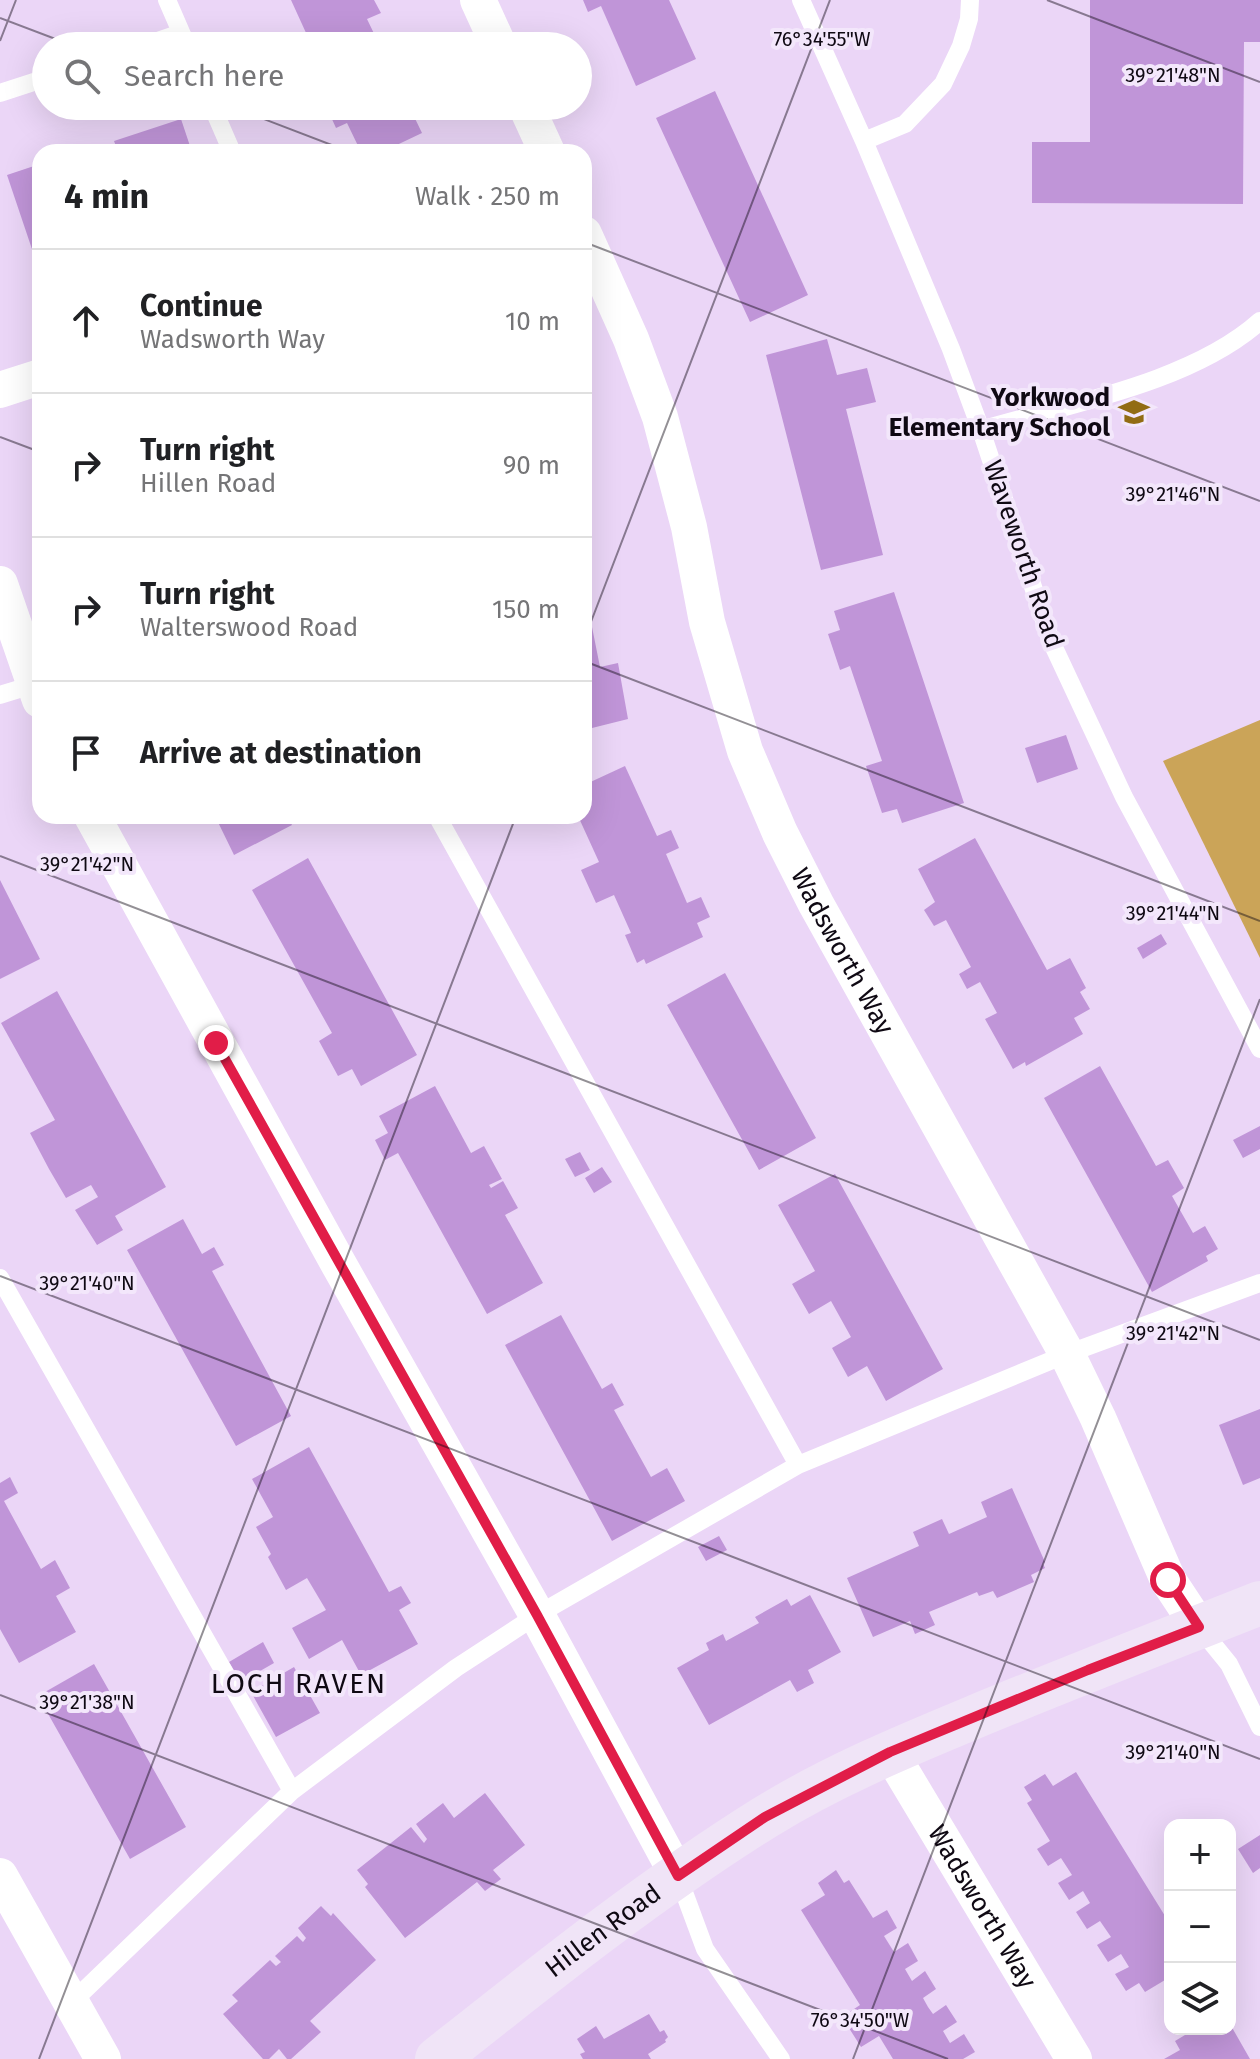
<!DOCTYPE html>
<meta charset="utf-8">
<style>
:root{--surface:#fff;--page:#f6f6f6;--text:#202124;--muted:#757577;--line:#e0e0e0}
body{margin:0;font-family:"Fira Sans",sans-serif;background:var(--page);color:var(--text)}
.controls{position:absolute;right:24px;bottom:24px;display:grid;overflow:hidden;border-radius:16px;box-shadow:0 8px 32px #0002}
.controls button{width:72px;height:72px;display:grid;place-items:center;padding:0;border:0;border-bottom:2px solid var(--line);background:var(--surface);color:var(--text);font:40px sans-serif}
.stop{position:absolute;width:24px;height:24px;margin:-18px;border:6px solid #e11d48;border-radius:50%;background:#fff}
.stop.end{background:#e11d48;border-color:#fff;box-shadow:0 2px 8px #0008}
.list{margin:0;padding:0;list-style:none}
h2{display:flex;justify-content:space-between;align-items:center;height:104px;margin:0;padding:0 32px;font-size:34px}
h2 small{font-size:26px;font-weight:400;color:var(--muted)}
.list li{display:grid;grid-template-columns:52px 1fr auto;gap:24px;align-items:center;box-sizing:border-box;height:144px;padding:0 32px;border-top:2px solid var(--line)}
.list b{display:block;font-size:30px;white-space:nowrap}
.list p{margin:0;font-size:26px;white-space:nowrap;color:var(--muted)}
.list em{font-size:26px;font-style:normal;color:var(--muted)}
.icon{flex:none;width:44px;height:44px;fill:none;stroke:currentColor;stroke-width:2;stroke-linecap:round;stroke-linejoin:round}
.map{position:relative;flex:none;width:1260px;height:2059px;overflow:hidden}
.search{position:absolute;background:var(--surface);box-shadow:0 8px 32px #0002;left:32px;top:32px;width:560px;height:88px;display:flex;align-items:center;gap:20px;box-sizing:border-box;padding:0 28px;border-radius:44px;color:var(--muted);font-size:30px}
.panel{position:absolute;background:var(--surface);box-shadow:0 8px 32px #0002;left:32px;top:144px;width:560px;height:680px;border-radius:24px}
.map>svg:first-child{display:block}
</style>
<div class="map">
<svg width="1260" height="2059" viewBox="0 0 1260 2059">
<rect width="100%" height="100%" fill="#ebd6f7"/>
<path fill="#cba458" d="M 1260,720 L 1260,958 L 1163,761 Z"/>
<path fill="#c095d8" d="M 291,0 L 374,0 L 381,13 L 367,19 L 380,46 L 312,46 Z
M 583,0 L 669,0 L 696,59 L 636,86 L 601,6 L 588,12 Z
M 1090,0 L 1260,0 L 1260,42 L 1244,42 L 1243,204 L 1032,203 L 1032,142 L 1090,142 Z
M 715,91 L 808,295 L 750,322 L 656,118 Z
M 326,106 L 409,106 L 422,133 L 382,152 L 361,152 L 347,123 L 336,128 Z
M 181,119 L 190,146 L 193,144 L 196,152 L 118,152 L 114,141 Z
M 40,164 L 40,260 L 36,261 L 7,175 Z
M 827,339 L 837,375 L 867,368 L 876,402 L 846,409 L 883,555 L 821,570 L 766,355 Z
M 584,587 L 600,667 L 618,663 L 628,719 L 584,730 Z
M 894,592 L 964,803 L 902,823 L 897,809 L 882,813 L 866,766 L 882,761 L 850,666 L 840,670 L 828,634 L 840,630 L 834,611 Z
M 1066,735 L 1078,769 L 1037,783 L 1025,748 Z
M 625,766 L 657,836 L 671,830 L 679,848 L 666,854 L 687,903 L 701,897 L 710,917 L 697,923 L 703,937 L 646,964 L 644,959 L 637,963 L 625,935 L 631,933 L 614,895 L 596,903 L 581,870 L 599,862 L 578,816 L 584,816 L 584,785 Z
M 215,816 L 287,816 L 292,825 L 234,855 Z
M 975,838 L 1047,970 L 1070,958 L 1086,988 L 1080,992 L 1090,1009 L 1074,1018 L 1083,1034 L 1026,1066 L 1025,1062 L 1013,1069 L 985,1019 L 997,1013 L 980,982 L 967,989 L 959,974 L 971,967 L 946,920 L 934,926 L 924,910 L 935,902 L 918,869 Z
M 308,858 L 417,1055 L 361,1086 L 352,1069 L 338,1076 L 319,1041 L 332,1033 L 252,890 Z
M 0,880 L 40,959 L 0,979 Z
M 1161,934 L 1167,944 L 1143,959 L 1137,948 Z
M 725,973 L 816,1138 L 759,1170 L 667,1005 Z
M 57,991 L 166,1187 L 115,1216 L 123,1230 L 97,1245 L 75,1210 L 98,1197 L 91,1185 L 66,1198 L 49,1169 L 30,1133 L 55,1120 L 1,1023 Z
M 1100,1066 L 1156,1166 L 1168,1160 L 1184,1188 L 1172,1196 L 1193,1233 L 1205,1226 L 1218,1249 L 1206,1256 L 1208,1261 L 1152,1292 L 1044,1098 Z
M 435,1086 L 471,1153 L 484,1146 L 502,1179 L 489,1185 L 491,1188 L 503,1181 L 518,1208 L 505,1215 L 543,1283 L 487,1314 L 398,1153 L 385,1160 L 375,1140 L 388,1133 L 379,1116 Z
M 1260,1126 L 1260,1149 L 1243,1158 L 1233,1140 Z
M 580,1152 L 590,1170 L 575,1177 L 565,1159 Z
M 602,1167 L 612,1182 L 594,1193 L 585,1178 Z
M 835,1174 L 943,1369 L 886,1401 L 867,1366 L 848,1377 L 832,1348 L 851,1337 L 831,1301 L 809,1314 L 792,1284 L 815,1271 L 778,1205 Z
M 183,1219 L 202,1254 L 214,1247 L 224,1265 L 212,1271 L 291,1416 L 236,1446 L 127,1250 Z
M 561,1315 L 602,1389 L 612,1383 L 624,1405 L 614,1410 L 651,1477 L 667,1468 L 685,1501 L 612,1541 L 505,1345 Z
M 1260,1409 L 1260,1478 L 1243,1485 L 1219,1425 Z
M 309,1447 L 389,1592 L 401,1586 L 411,1603 L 399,1610 L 418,1644 L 361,1675 L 342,1640 L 309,1659 L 292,1628 L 326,1610 L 307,1578 L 286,1590 L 268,1557 L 271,1554 L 256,1527 L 273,1517 L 252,1479 Z
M 10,1477 L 18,1493 L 4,1501 L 41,1569 L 55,1560 L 70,1588 L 56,1596 L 76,1632 L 19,1663 L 0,1629 L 0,1483 Z
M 1012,1488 L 1045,1562 L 1043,1564 L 1045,1568 L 1031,1575 L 1034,1582 L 997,1598 L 993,1591 L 979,1596 L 977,1592 L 929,1612 L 935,1625 L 915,1634 L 910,1621 L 873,1637 L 847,1578 L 919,1546 L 913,1532 L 942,1519 L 949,1534 L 987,1517 L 981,1502 Z
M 719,1536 L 727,1550 L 706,1561 L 698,1547 Z
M 810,1595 L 841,1652 L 808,1670 L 814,1683 L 797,1692 L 790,1680 L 709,1725 L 677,1668 L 709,1650 L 706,1643 L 723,1634 L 726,1641 L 759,1623 L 755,1617 L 787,1599 L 791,1606 Z
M 263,1642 L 274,1663 L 241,1682 L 229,1662 Z
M 94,1664 L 186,1827 L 130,1859 L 38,1696 Z
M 294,1667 L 320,1713 L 276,1737 L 251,1692 Z
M 1076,1772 L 1170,1924 L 1170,1977 L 1145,1992 L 1139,1983 L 1126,1991 L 1115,1974 L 1129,1967 L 1121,1954 L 1108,1962 L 1097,1945 L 1111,1937 L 1100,1921 L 1087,1929 L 1076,1912 L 1090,1903 L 1083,1891 L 1069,1900 L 1058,1883 L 1072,1875 L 1061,1858 L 1048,1866 L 1037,1849 L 1050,1841 L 1027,1803 L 1032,1800 L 1024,1787 L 1045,1774 L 1053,1786 Z
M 485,1793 L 525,1845 L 493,1870 L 501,1879 L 485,1891 L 477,1882 L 405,1938 L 365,1887 L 368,1884 L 357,1870 L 411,1827 L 424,1843 L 427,1839 L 416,1824 L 443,1803 L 454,1818 Z
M 1260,1835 L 1260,1868 L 1253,1873 L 1238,1849 Z
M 836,1870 L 844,1883 L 849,1880 L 873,1918 L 887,1910 L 897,1928 L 884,1936 L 894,1952 L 908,1943 L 918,1961 L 905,1969 L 912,1981 L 925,1971 L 936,1989 L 923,1998 L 928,2007 L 933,2014 L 946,2005 L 957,2022 L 943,2031 L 950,2043 L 964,2034 L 975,2052 L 963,2059 L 893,2059 L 879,2036 L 861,2047 L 842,2017 L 860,2005 L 801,1910 L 825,1895 L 818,1883 Z
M 321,1906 L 331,1916 L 333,1913 L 376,1960 L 310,2021 L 321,2032 L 291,2059 L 287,2059 L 279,2049 L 269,2059 L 263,2059 L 223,2014 L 238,2001 L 232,1995 L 270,1960 L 276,1966 L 281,1962 L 275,1956 L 297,1936 L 303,1942 L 306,1938 L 298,1928 Z
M 649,2014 L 660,2032 L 664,2030 L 668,2037 L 665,2040 L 666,2042 L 648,2054 L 651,2059 L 583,2059 L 580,2054 L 585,2052 L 577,2039 L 596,2026 L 604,2039 Z
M 1230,2024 L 1250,2059 L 1164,2059 L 1180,2050 L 1175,2041 L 1195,2029 L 1230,2029 Z"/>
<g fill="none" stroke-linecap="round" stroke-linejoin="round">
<path stroke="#fff" stroke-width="18" d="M 167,0 L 187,46
M 801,0 L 864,141 L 951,349 L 981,430 L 1051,641 L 1124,797 L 1260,1049
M 143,46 L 181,33
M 0,93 L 46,78
M 212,106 L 232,152
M 864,141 L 905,124 L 943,84 L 961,46 L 969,19 L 970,0
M 981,430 C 1069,404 1192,382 1260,321
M 0,695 L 39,683
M 437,816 L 798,1465
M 0,1278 L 292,1791
M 1199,1627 L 1229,1664 L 1260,1727
M 678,1876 L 705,1949 L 781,2059
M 71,2003 L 292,1791 L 456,1668 L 537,1615 L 798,1465 L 1067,1354 L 1260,1283"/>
<g stroke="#fff" stroke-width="36">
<path d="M 478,0 L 499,46"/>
<path d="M 526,106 L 547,152"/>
<path id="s1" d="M 584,234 L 631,339 L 660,417 L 689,527 L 707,622 L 745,751 L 780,833 L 816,904 L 1067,1354 L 1098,1418 L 1168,1580 L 1199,1627"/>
<path d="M 0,390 L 40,377"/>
<path d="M 0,584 L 40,700"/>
<path d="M 92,816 L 338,1263 L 537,1615 L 678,1876"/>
<path id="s2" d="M 890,1752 L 1074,2059"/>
<path d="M 0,1876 L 103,2059"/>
</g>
<path stroke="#f0e4f7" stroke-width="44" id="s3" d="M 437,2059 C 543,1975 649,1890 764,1818 C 830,1777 902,1747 972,1718 C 1068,1678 1164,1641 1260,1603"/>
</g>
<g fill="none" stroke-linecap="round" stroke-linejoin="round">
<path stroke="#e11d48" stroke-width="10" d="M 216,1043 L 537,1615 L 678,1876 L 765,1817 L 890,1752 L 1088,1670 L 1199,1627 L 1168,1580"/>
</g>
<path fill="none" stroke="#0f0913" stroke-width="2" stroke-opacity="0.45" d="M 1047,0 L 1260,82M 0,18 L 74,46M 0,41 L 16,0M 230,106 L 350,152M 584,242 L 1260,501M 0,437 L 40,452M 584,640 L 830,0M 584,661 L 1260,921M 0,856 L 1260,1340M 0,1276 L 1260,1759M 0,1695 L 948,2059M 39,2059 L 516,816M 853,2059 L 1260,999"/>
<defs>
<g id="school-bare" transform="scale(2.4)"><path d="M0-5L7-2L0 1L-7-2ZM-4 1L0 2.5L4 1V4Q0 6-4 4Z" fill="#926c13" stroke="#f3e7fb" stroke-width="2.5" paint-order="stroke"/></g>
</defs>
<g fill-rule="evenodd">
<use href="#school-bare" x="1134" y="412"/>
</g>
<g text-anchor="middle" stroke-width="8" stroke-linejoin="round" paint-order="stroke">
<g font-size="26" font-weight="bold" fill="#0f0913" stroke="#f3e7fb" text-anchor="end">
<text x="1110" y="406">Yorkwood<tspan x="1110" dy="30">Elementary School</tspan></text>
</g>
<g font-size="26" fill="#0f0913" stroke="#f3e7fb">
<text transform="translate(1024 554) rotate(71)" y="9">Waveworth Road</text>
<text dy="9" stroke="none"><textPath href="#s1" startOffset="766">Wadsworth Way</textPath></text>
<text dy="9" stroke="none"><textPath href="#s2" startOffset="180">Wadsworth Way</textPath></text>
<text dy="9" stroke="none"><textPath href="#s3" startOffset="210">Hillen Road</textPath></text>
</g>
<g font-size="28" letter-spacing="2" fill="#0f0913" stroke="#f3e7fb">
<text x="299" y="1693">LOCH RAVEN</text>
</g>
</g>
<g font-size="20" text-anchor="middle" fill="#0f0913" stroke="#f3e7fb" stroke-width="8" stroke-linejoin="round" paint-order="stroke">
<text x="822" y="46">76°34'55"W</text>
<text x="1173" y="82">39°21'48"N</text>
<text x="1173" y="501">39°21'46"N</text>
<text x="87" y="871">39°21'42"N</text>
<text x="1173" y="920">39°21'44"N</text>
<text x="87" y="1290">39°21'40"N</text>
<text x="1173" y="1340">39°21'42"N</text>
<text x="87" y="1709">39°21'38"N</text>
<text x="1173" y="1759">39°21'40"N</text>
<text x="860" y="2027">76°34'50"W</text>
</g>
</svg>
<div class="controls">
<button>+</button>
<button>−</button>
<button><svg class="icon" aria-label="layers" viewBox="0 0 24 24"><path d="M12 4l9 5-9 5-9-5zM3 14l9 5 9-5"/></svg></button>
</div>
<div class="stop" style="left:1168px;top:1580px"></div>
<div class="stop end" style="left:216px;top:1043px"></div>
<div class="search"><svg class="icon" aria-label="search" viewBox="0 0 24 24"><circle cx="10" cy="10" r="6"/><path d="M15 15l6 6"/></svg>Search here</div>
<section class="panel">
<h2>4 min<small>Walk · 250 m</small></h2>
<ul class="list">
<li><svg class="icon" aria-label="ahead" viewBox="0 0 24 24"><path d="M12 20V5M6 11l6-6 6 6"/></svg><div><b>Continue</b><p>Wadsworth Way</p></div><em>10 m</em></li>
<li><svg class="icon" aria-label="right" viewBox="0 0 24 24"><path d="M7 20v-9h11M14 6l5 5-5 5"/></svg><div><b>Turn right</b><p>Hillen Road</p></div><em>90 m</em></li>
<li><svg class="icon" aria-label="right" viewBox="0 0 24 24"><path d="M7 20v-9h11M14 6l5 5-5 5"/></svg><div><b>Turn right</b><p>Walterswood Road</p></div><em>150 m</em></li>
<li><svg class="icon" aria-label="arrive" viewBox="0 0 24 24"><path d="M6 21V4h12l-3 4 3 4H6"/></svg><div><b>Arrive at destination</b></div></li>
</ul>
</section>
</div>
